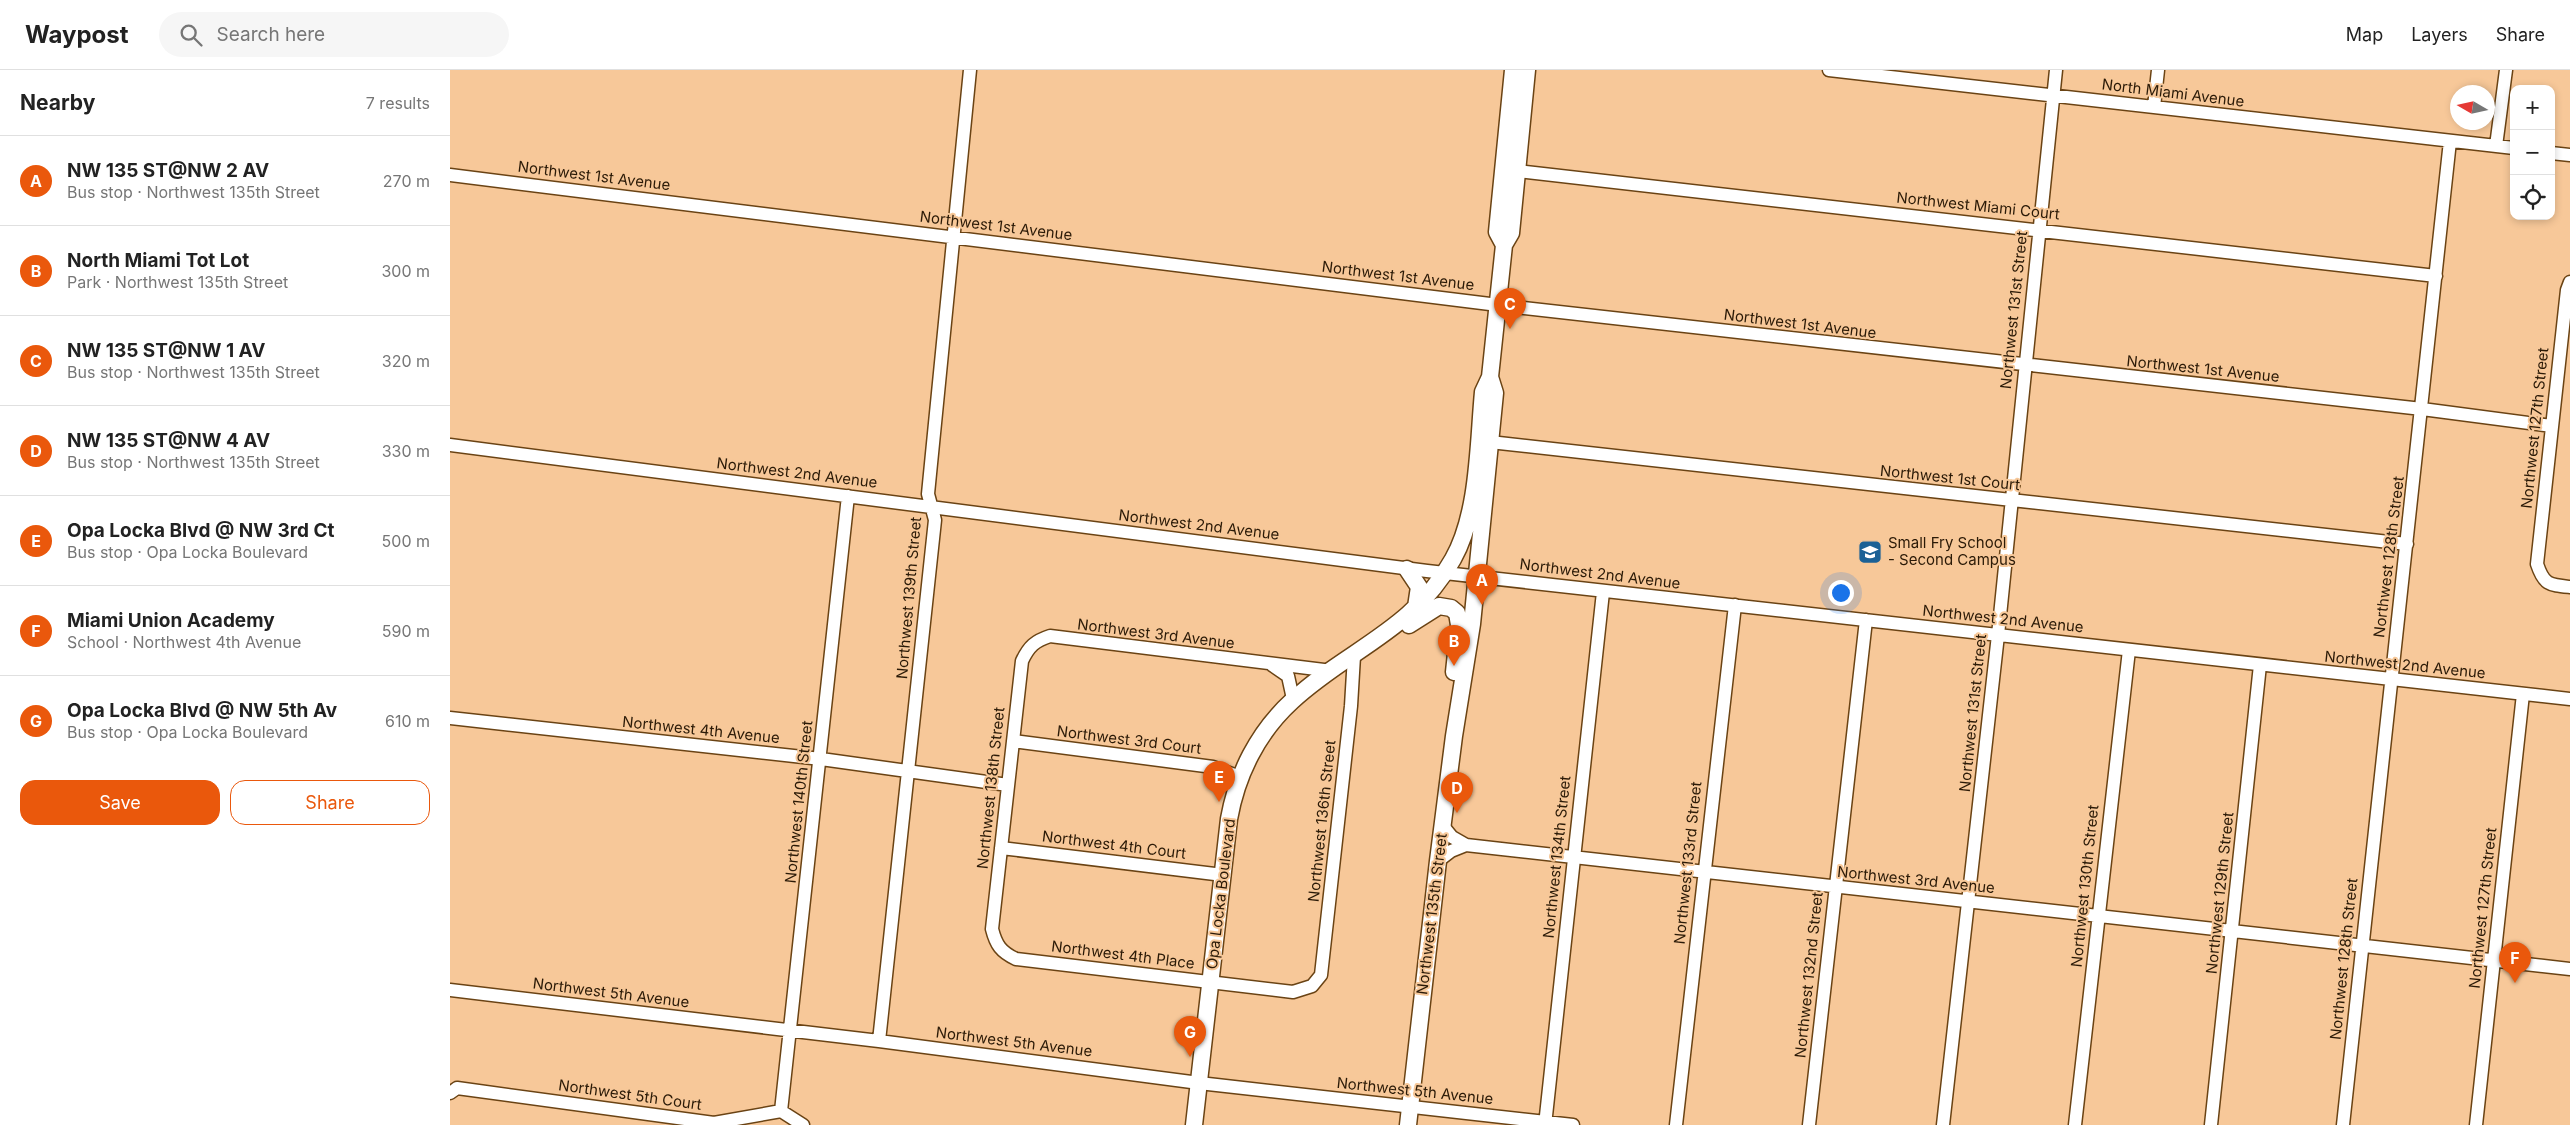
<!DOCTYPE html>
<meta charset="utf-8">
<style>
:root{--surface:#fff;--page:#f6f6f6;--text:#222;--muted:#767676;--line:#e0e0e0;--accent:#ea580c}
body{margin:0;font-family:Inter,sans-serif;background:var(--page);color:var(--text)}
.controls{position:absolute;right:15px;top:15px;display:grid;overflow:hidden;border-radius:10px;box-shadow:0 2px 8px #0003}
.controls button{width:45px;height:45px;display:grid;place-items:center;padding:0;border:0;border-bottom:1px solid var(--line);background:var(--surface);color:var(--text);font:25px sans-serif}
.compass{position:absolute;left:2000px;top:15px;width:45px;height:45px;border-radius:50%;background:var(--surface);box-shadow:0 2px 8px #0003;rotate:279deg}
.you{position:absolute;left:1390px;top:522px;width:18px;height:18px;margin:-12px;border:4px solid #fff;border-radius:50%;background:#1a73e8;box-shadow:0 0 0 8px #1a73e833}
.badge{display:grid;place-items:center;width:32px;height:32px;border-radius:50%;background:var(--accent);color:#fff;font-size:16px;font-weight:700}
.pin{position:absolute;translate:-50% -41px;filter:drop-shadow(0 1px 2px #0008)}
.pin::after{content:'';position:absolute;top:26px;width:18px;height:15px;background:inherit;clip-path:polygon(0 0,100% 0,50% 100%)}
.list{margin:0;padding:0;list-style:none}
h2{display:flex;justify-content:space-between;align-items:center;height:65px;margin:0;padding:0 20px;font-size:21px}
h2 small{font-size:16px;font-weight:400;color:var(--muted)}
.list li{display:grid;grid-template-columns:32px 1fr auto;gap:15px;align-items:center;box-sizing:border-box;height:90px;padding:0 20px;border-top:1px solid var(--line)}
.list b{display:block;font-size:19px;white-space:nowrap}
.list p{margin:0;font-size:16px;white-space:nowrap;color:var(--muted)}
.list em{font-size:16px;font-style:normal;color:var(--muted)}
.actions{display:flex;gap:10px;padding:15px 20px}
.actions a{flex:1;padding:11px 0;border:1px solid var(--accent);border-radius:15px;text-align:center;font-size:18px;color:var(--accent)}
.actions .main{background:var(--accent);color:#fff}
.icon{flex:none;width:28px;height:28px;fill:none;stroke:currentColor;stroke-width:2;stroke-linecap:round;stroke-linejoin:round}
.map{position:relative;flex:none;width:2120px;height:1055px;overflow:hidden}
header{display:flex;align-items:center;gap:30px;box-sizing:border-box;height:70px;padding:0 25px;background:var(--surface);border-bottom:1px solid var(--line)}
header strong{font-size:24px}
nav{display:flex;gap:28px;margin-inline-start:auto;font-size:18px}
.search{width:350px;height:45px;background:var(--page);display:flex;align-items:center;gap:12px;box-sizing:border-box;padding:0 18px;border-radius:28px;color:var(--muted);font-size:19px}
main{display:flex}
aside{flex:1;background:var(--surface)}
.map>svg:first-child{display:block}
</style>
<header>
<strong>Waypost</strong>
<div class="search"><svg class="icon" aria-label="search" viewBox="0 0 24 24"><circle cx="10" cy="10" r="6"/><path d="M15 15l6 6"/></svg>Search here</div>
<nav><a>Map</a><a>Layers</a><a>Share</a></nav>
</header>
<main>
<aside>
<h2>Nearby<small>7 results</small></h2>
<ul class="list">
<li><span class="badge">A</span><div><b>NW 135 ST@NW 2 AV</b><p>Bus stop · Northwest 135th Street</p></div><em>270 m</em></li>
<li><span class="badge">B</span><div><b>North Miami Tot Lot</b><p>Park · Northwest 135th Street</p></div><em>300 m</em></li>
<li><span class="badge">C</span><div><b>NW 135 ST@NW 1 AV</b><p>Bus stop · Northwest 135th Street</p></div><em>320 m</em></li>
<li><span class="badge">D</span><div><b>NW 135 ST@NW 4 AV</b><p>Bus stop · Northwest 135th Street</p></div><em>330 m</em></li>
<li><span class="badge">E</span><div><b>Opa Locka Blvd @ NW 3rd Ct</b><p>Bus stop · Opa Locka Boulevard</p></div><em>500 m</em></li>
<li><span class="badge">F</span><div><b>Miami Union Academy</b><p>School · Northwest 4th Avenue</p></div><em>590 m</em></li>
<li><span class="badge">G</span><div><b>Opa Locka Blvd @ NW 5th Av</b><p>Bus stop · Opa Locka Boulevard</p></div><em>610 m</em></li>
</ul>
<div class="actions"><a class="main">Save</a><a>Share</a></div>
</aside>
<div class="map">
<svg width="2120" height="1055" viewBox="0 0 2120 1055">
<rect width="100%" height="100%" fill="#f7c899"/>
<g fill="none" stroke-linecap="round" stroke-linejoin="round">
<g stroke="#6a4314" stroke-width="15">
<path id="minor" d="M 1379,0 L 2064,78
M 1704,37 L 1708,0
M 2046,76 L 2056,0
M 2101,83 L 2120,85
M 1067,101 L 1986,206
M 0,105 L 1048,235 L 1972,339 L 2102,356
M 2120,212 L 2117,220 L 2087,494 C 2094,515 2099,515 2120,517
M 1040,372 L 1957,474
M 0,375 L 977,501 L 2120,629
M 822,595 L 838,606 L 843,629
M 882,601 L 600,566 C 585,571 579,576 572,591 L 542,859 C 546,875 551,882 566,889 L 843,922 L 862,916 L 871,905 L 901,636 L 904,586
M 0,648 L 371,689 L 558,715
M 563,671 L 763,697 L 790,707
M 993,756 L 1002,767 L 1016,775 L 2120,899
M 551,778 L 773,805
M 988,791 L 1001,781 L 1016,775
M 0,920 L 429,971 L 749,1013 L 1123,1055
M 429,971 L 485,450 L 478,424 L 520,0
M 0,1023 L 7,1018 L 264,1053 L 331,1041 L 353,1055
M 331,1041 L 398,426
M 1095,1055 L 1153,522
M 1226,1055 L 1285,535
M 1359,1055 L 1416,550
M 1493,1055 L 1548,565 L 1606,0
M 1625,1055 L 1679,580
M 1761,1055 L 1810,595
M 1893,1055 L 2000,71
M 2026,1055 L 2073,624"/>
</g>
<g stroke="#6a4314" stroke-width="19">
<path id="major" d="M 1054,175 L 1047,162 L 1063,0
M 957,499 L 969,517 L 966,537
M 959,555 L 989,536 L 1001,538 L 1007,543 L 1009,555 L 1004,602
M 744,1055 L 779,749 C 787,704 808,662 842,631 C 898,579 963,561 1003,489 C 1029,443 1028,374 1033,322 L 1040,307 L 1054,175 L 1061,163 L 1077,0
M 958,1055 L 988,791 L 1004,666 L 1022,554 L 1045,323 L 1040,307"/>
</g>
<use href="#minor" stroke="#fff" stroke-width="12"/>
<use href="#major" stroke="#fff" stroke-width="16"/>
</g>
<defs>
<g id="school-square" transform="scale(1.25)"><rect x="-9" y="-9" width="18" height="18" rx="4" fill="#1b6196" stroke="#f7c899"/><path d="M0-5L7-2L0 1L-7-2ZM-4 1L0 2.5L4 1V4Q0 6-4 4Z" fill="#fff"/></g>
</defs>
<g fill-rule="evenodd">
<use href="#school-square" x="1420" y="482"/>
</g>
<g text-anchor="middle" stroke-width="4" stroke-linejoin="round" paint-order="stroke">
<g font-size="15" fill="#2b1a07" stroke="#f7c899">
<text transform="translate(1723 23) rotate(7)" y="5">North Miami Avenue</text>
<text transform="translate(144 106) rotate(7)" y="5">Northwest 1st Avenue</text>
<text transform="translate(1528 136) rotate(6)" y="5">Northwest Miami Court</text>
<text transform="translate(546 156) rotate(7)" y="5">Northwest 1st Avenue</text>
<text transform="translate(948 206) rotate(7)" y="5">Northwest 1st Avenue</text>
<text transform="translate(1564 240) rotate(-84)" y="5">Northwest 131st Street</text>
<text transform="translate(1350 254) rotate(7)" y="5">Northwest 1st Avenue</text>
<text transform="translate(1753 299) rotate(6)" y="5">Northwest 1st Avenue</text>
<text transform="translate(2085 358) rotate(-84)" y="5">Northwest 127th Street</text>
<text transform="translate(347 403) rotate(7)" y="5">Northwest 2nd Avenue</text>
<text transform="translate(1500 408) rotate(6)" y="5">Northwest 1st Court</text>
<text transform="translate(749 455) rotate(7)" y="5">Northwest 2nd Avenue</text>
<text transform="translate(1939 487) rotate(-83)" y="5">Northwest 128th Street</text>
<text transform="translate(1150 504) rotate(7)" y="5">Northwest 2nd Avenue</text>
<text transform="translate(459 528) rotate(-85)" y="5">Northwest 139th Street</text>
<text transform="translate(1553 549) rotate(6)" y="5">Northwest 2nd Avenue</text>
<text transform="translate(706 564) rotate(7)" y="5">Northwest 3rd Avenue</text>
<text transform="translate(1955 595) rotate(6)" y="5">Northwest 2nd Avenue</text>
<text transform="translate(1523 643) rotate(-84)" y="5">Northwest 131st Street</text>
<text transform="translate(251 660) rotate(6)" y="5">Northwest 4th Avenue</text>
<text transform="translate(679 670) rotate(7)" y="5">Northwest 3rd Court</text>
<text transform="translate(541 718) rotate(-84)" y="5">Northwest 138th Street</text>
<text transform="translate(349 732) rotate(-84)" y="5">Northwest 140th Street</text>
<text transform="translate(872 751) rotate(-84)" y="5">Northwest 136th Street</text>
<text transform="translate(664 775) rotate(7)" y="5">Northwest 4th Court</text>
<text transform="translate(1107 787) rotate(-84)" y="5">Northwest 134th Street</text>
<text transform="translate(1238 793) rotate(-84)" y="5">Northwest 133rd Street</text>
<text transform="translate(1466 810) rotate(6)" y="5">Northwest 3rd Avenue</text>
<text transform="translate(1635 816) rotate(-84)" y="5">Northwest 130th Street</text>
<text transform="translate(1770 823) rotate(-84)" y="5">Northwest 129th Street</text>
<text transform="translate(771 824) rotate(-83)" y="5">Opa Locka Boulevard</text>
<text transform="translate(2033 838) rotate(-84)" y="5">Northwest 127th Street</text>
<text transform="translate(982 844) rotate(-83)" y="5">Northwest 135th Street</text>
<text transform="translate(673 885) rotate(7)" y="5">Northwest 4th Place</text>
<text transform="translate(1894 889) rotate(-84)" y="5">Northwest 128th Street</text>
<text transform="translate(1359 905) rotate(-84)" y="5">Northwest 132nd Street</text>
<text transform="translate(161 923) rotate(7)" y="5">Northwest 5th Avenue</text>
<text transform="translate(564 972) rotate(7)" y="5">Northwest 5th Avenue</text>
<text transform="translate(965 1021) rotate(6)" y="5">Northwest 5th Avenue</text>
<text transform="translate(180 1025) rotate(8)" y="5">Northwest 5th Court</text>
</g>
<g font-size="15" fill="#2b1a07" stroke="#f7c899" text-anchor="start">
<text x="1438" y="478">Small Fry School<tspan x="1438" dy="17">- Second Campus</tspan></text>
</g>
</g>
</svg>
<div class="controls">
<button>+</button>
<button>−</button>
<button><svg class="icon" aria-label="locate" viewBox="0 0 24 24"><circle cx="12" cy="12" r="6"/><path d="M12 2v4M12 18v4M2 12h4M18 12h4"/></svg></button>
</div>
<svg class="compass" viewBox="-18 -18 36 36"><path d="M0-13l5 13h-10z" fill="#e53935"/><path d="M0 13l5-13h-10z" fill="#767676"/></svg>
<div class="you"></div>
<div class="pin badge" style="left:1032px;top:535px">A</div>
<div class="pin badge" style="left:1004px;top:596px">B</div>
<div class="pin badge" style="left:1060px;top:259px">C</div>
<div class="pin badge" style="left:1007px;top:743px">D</div>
<div class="pin badge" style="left:769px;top:732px">E</div>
<div class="pin badge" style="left:2065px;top:913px">F</div>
<div class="pin badge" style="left:740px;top:987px">G</div>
</div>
</main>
